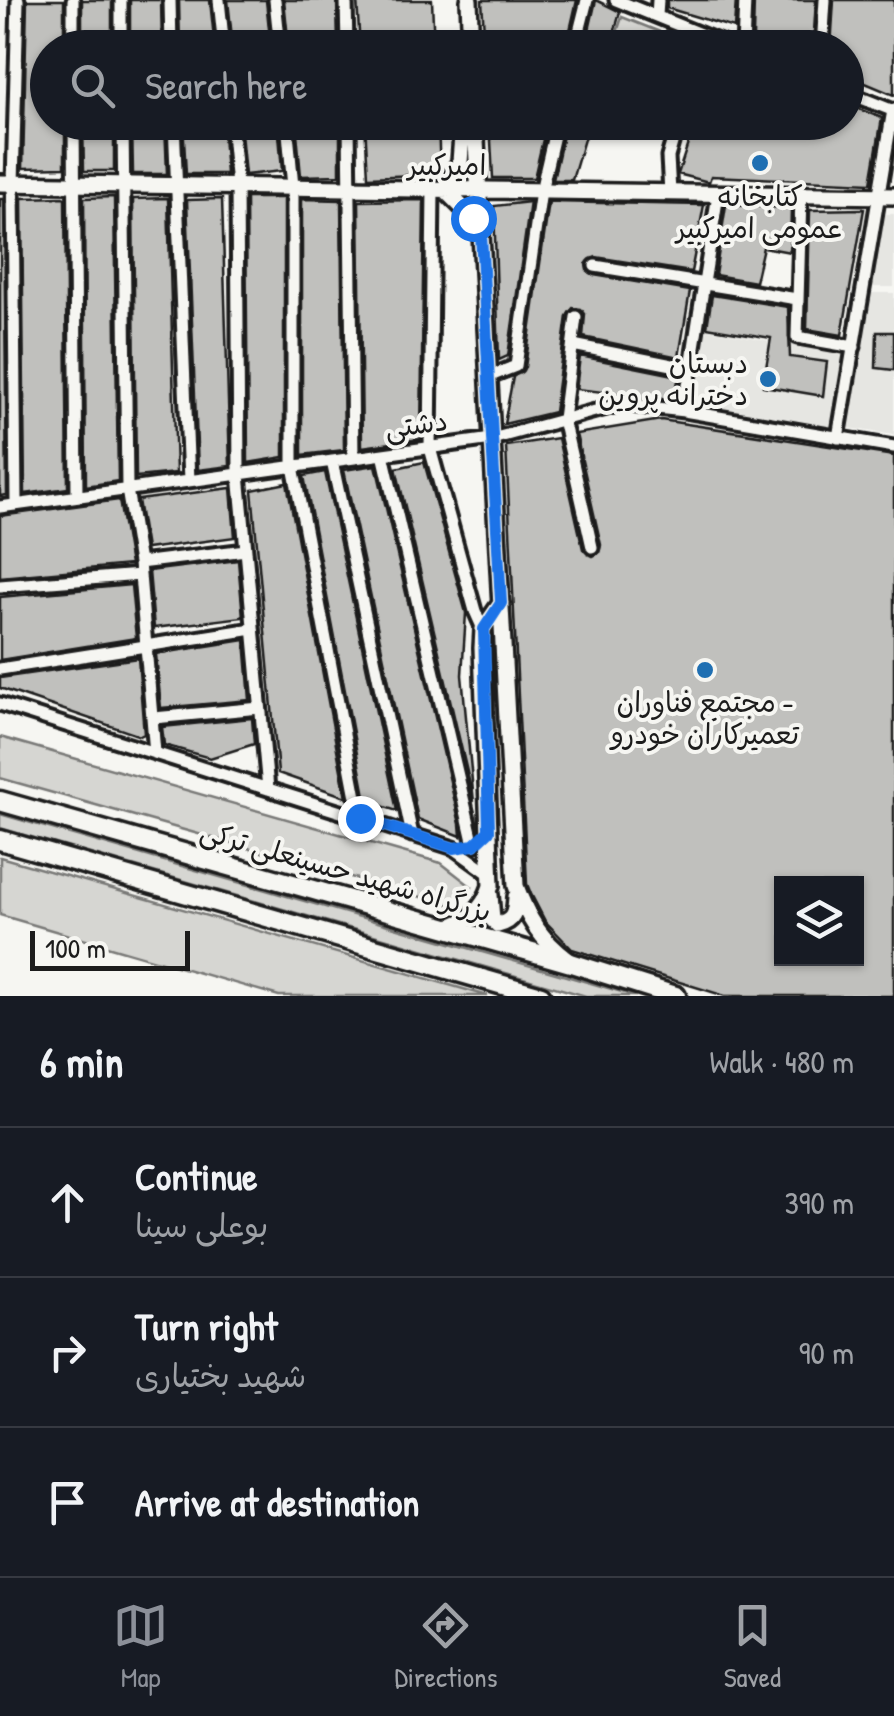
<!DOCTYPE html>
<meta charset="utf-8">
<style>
:root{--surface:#171b24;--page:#242831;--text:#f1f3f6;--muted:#9ea1a6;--line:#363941;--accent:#8c9099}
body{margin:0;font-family:"Patrick Hand","Playpen Sans Arabic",sans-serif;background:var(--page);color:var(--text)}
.controls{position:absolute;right:30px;bottom:30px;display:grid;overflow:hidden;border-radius:0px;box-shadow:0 2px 8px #0004}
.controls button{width:90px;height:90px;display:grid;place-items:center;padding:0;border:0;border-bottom:2px solid var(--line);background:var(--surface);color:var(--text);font:50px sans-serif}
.scale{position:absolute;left:30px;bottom:25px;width:160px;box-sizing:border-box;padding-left:10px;border:5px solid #1c1c1c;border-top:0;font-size:28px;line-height:35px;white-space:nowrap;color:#1c1c1c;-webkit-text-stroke:8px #f6f6f2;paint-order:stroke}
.stop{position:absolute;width:30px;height:30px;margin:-22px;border:8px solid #1a73e8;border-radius:50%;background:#fff}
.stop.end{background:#1a73e8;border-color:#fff;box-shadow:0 2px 10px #0008}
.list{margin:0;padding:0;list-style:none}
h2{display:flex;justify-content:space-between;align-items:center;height:130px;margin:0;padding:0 40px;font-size:42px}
h2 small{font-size:32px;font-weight:400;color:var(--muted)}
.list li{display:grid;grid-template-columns:65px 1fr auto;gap:30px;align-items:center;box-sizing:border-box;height:150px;padding:0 40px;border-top:2px solid var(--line)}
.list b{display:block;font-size:38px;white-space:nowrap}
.list p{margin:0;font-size:32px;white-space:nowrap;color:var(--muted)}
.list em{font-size:32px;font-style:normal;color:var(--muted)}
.icon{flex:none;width:55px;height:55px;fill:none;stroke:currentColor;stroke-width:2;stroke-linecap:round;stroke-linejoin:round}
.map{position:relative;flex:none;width:894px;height:996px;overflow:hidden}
.search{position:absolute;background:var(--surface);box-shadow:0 2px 8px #0004;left:30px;right:30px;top:30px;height:110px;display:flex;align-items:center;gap:25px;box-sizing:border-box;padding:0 35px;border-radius:55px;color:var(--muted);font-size:38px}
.sheet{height:580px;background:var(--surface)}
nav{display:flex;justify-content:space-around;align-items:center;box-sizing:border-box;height:140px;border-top:2px solid var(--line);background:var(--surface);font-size:28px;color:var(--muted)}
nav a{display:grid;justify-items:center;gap:5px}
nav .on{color:var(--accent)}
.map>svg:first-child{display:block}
</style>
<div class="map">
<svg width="894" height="996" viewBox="0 0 894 996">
<rect width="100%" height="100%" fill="#f6f6f2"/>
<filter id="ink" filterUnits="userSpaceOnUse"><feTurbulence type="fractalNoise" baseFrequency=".01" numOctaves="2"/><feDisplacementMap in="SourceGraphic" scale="20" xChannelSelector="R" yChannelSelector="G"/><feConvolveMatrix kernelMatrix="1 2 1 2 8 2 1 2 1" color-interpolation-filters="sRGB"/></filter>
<g filter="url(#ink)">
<path fill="#e6e6e2" d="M 883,214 L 894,214 L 894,287 L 870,287 Z
M 870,293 L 894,293 L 894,435 L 848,428 Z
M 707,329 L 842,354 L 832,428 L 692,404 Z"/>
<path fill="#d6d6d2" stroke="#797977" stroke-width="2.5" d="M 622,17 L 698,47 L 612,47 Z
M 0,737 L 441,863 L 472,887 L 457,907 L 0,778 Z
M 0,814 L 636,996 L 586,996 L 0,828 Z
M 0,857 L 488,996 L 279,996 L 0,915 Z"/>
<path fill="#c0c0bd" stroke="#1c1c1c" stroke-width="2.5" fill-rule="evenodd" d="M 27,0 L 64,0 L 64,48 L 48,48 L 48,122 L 65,122 L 65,167 L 23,168 Z
M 82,0 L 112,0 L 112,48 L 82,48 Z
M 130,0 L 161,0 L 162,48 L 130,48 Z
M 179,0 L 210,0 L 215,48 L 180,48 Z
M 228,0 L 266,0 L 271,48 L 233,48 Z
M 284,0 L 337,0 L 338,48 L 289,48 Z
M 357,0 L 432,0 L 434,48 L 360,48 Z
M 482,0 L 577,0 L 566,48 L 485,48 Z
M 596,0 L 620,12 L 610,48 L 585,48 Z
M 667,0 L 736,0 L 734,28 L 667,8 Z
M 754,0 L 816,0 L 813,48 L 774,48 L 753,37 Z
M 834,0 L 894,0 L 894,95 L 846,75 L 846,48 L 831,48 Z
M 846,104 L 882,118 L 871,183 L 711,176 L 709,182 L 678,174 L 695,122 L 846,122 Z
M 83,122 L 114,122 L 114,171 L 84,171 Z
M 132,122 L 165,122 L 167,174 L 133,174 Z
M 183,122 L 222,122 L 226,174 L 186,174 Z
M 240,122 L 278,122 L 282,171 L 245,175 Z
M 296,122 L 340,122 L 340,175 L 301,176 Z
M 365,122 L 438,122 L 440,174 L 368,177 Z
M 490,122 L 547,122 L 534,178 L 493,178 Z
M 566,122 L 589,122 L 572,180 L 553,180 Z
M 63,197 L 65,198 L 68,488 L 25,494 L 22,198 Z
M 114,197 L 118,481 L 86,486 L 84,198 Z
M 168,198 L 176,473 L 136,477 L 133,199 Z
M 246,198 L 284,198 L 284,457 L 248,463 Z
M 0,199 L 4,199 L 7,495 L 0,496 Z
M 222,199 L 230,466 L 198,470 L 187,200 Z
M 302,199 L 341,200 L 344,450 L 302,455 Z
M 424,200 L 421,439 L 362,447 L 359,201 Z
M 530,202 L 508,356 L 499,360 L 494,206 Z
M 549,202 L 704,205 L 691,272 L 596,257 L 586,264 L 587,270 L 594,275 L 690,291 L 679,357 L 583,337 L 585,314 L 581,309 L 573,308 L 567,316 L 554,412 L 504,424 L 513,377 L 525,367 Z
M 726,205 L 791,208 L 790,252 L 763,247 L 755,282 L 715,275 Z
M 864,209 L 842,335 L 807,329 L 810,210 Z
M 712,295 L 788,307 L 790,357 L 827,362 L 823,396 L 763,386 L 771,338 L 707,327 Z
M 877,332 L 894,332 L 894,370 L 876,368 Z
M 580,356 L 679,376 L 674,400 L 576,389 Z
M 661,420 L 894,456 L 894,996 L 725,996 L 572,949 L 545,921 L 531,894 L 527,884 L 506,446 L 558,438 L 583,549 L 593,556 L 599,553 L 601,545 L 576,434 ZM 782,884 L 856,884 L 856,958 L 782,958 Z
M 424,462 L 466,613 L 462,675 L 474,802 L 396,468 Z
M 376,465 L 460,824 L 461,836 L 418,819 L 344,470 Z
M 325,472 L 397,811 L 366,801 L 304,476 Z
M 287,483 L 346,797 L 278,773 L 252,490 Z
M 231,488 L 235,537 L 146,549 L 138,500 Z
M 119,500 L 130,565 L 0,577 L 0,516 Z
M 238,560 L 243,617 L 154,628 L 149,571 Z
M 131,585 L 136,638 L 0,660 L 0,597 Z
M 245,640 L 250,700 L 161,708 L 156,654 Z
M 138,658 L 144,734 L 140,736 L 0,688 L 0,678 Z
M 252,718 L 254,744 L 210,758 L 164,745 L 162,727 Z"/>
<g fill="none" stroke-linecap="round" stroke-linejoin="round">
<g stroke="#1c1c1c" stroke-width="19">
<path id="minor" d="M 73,0 L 73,48
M 121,0 L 121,48
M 170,0 L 171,48
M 219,0 L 224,48
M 275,0 L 280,48
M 346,0 L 347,48
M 616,0 L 735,48
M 657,16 L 658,0
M 575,48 L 587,0
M 743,48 L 745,0
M 822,48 L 825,0
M 846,92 L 894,111
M 74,122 L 77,496
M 123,122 L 127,489 L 139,563 L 155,753
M 174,122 L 189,481
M 231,122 L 237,186 L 239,474 L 268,789
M 287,122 L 293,187 L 293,466 L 360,818
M 349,122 L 353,458
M 433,189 L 430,448 L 475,611 L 483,629
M 670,193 L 668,157 L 678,122
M 801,195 L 797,337 L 854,347
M 595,266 L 797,299
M 576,317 L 563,419 L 592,547
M 573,345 L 692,369
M 488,377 L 516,366 L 541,191 L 557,122
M 684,411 L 718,194
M 838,438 L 893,110
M 383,454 L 474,845
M 332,461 L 412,835
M 16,505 L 13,183 L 18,0
M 0,507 L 492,439 L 621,404 L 684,411 L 894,447
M 139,563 L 246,550
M 0,586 L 140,575
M 0,669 L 253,629
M 0,704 L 454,848 L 490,874
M 154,718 L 260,708"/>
</g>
<g stroke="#1c1c1c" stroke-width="22">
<path id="major" d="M 469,0 L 471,48
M 463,122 L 460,162 L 444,189 L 473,218 L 479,230
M 475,122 L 516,886 C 528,919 540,939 568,960
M 0,183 L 894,196
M 490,895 L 492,919 L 498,925 C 515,921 515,912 516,897
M 446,928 C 469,921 483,910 491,886 L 482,648 L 483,629 L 501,603"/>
</g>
<g stroke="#1c1c1c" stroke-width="25">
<path id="highway" d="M 0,801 L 571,963 L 676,996
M 0,840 L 541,996"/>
</g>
<use href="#minor" stroke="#f6f6f2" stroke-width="11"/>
<use href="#major" stroke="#f6f6f2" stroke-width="15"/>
<use href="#highway" stroke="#f6f6f2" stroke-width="18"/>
</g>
</g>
<g fill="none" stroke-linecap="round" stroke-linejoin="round" filter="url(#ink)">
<path stroke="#1a73e8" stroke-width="12" d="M 360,818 L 454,848 L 474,845 L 489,831 L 484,629 L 501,603 L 481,234 L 473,218"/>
</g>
<g fill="#1f6fb2" stroke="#f6f6f2" stroke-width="4">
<circle cx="760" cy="163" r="10"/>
<circle cx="768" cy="379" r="10"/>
<circle cx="705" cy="670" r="10"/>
</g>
<g text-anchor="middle" stroke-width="8" stroke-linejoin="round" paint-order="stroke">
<g font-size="28" fill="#1c1c1c" stroke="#f6f6f2">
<text x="447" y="175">امیرکبیر</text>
<text transform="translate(416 424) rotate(-8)" y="10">دشتی</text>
<text transform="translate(346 871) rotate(16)" y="10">بزرگراه شهید حسینعلی ترکی</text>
</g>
<g font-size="28" fill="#1c1c1c" stroke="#f6f6f2">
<text x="760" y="206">کتابخانه<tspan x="760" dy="32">عمومی امیرکبیر</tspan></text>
<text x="748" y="373" text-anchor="end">دبستان<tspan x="748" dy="32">دخترانه پروین</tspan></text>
<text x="705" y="712">مجتمع فناوران -<tspan x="705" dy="32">تعمیرکاران خودرو</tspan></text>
</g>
</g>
</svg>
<div class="controls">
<button><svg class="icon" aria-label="layers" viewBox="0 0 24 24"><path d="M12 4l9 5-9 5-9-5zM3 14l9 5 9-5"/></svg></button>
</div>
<div class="scale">100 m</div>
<div class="stop" style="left:473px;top:218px"></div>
<div class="stop end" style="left:360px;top:818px"></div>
<div class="search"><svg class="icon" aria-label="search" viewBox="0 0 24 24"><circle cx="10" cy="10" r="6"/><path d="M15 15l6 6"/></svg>Search here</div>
</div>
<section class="sheet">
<h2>6 min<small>Walk · 480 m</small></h2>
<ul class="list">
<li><svg class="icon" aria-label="ahead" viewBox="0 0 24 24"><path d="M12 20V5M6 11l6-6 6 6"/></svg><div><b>Continue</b><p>بوعلی سینا</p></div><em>390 m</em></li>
<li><svg class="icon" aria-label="right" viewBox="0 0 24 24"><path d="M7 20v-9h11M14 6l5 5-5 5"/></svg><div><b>Turn right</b><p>شهید بختیاری</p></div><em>90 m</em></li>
<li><svg class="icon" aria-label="arrive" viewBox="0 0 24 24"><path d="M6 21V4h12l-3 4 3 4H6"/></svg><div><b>Arrive at destination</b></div></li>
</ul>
</section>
<nav>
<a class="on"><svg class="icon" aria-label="map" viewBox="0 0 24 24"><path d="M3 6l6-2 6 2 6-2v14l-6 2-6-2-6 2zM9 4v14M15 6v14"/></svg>Map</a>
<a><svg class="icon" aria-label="directions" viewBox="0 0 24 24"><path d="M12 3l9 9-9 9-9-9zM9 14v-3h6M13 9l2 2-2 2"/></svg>Directions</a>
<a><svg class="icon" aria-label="saved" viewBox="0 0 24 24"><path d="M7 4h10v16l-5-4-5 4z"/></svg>Saved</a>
</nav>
